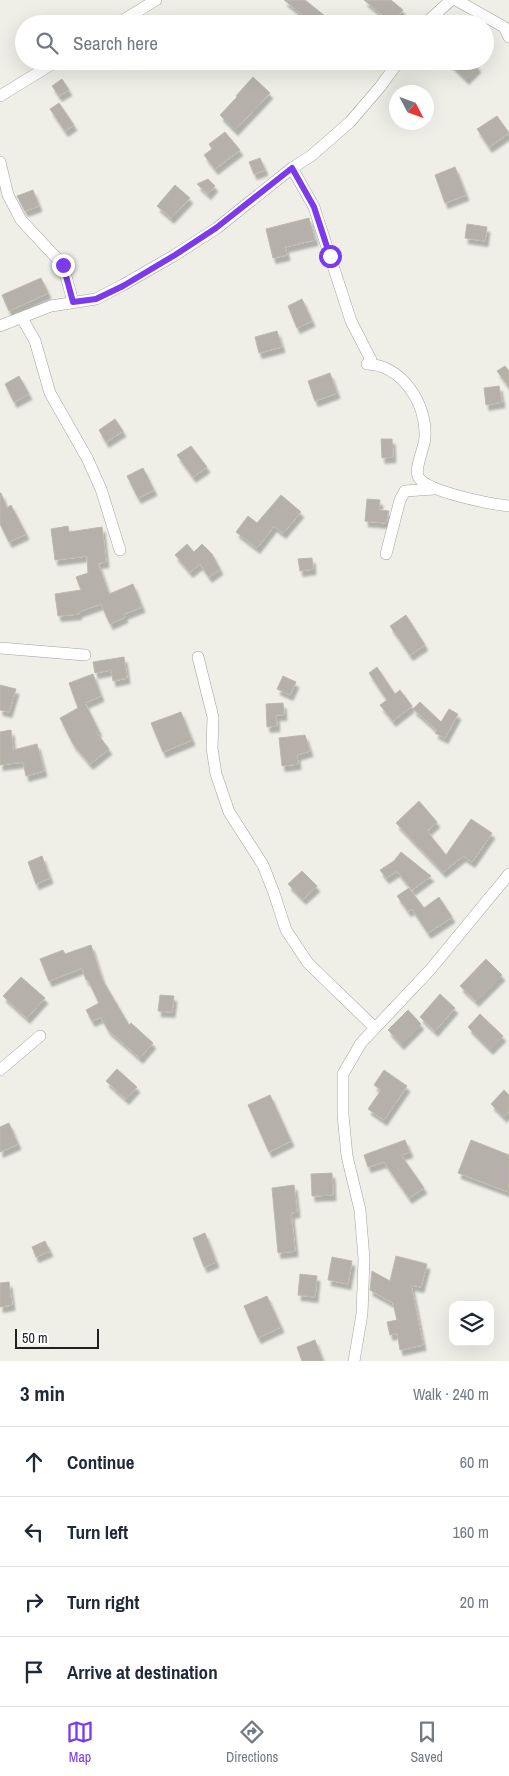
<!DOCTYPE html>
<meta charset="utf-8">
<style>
:root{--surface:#fff;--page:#f6f6f7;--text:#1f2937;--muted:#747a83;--line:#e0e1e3;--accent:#7c3aed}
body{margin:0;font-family:"Archivo Narrow",sans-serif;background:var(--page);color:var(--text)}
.controls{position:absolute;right:15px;bottom:15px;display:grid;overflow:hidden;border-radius:10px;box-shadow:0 5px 20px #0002}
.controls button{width:45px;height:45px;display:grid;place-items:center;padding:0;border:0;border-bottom:1px solid var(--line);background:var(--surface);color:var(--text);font:25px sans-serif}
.compass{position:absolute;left:389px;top:85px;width:45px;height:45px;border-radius:50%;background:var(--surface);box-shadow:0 5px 20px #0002;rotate:131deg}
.scale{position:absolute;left:15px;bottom:12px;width:84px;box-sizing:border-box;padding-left:5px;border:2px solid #202020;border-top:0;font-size:14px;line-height:18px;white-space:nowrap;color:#202020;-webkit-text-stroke:4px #fff;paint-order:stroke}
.stop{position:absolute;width:15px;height:15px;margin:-11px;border:4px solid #7c3aed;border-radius:50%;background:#fff}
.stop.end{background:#7c3aed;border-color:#fff;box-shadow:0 1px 5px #0008}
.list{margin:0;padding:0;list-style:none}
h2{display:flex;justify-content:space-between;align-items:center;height:65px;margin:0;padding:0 20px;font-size:21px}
h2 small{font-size:16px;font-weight:400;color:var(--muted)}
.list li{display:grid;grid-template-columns:32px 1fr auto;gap:15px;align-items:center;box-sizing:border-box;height:70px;padding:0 20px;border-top:1px solid var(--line)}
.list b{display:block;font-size:19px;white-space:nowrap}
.list em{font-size:16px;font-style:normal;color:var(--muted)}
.icon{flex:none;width:28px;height:28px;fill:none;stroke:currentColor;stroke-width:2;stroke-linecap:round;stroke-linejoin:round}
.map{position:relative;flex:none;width:509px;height:1361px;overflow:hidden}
.search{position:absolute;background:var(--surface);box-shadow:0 5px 20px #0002;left:15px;right:15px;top:15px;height:55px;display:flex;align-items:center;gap:12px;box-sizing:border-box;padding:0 18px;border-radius:28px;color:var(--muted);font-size:19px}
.sheet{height:345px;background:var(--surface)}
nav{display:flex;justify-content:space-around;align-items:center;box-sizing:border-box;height:70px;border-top:1px solid var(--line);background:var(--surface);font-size:14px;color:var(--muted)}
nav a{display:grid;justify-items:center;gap:2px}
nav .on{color:var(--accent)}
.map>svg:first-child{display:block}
</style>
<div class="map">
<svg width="509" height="1361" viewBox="0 0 509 1361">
<defs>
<filter id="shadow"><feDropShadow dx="3" dy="5.5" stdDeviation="1" flood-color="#0004"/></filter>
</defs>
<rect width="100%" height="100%" fill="#efefe8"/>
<path fill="#b5b1aa" stroke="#c0b9ab" filter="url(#shadow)" d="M 284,0 L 305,0 L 325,16 L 319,24 L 314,24 Z
M 364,0 L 391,0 L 403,10 L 392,23 Z
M 448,61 L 473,61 L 478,67 L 466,79 Z
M 253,77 L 270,93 L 235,130 L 220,115 L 237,97 L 236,96 Z
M 62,79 L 69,90 L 59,96 L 52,86 Z
M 59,103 L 74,125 L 65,131 L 50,109 Z
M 497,116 L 509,133 L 489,147 L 477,129 Z
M 225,132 L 240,150 L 215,169 L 204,155 L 212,149 L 209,144 Z
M 260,158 L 265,170 L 254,174 L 249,162 Z
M 455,167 L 466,195 L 445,203 L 435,175 Z
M 208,179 L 215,186 L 208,194 L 197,184 Z
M 175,185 L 190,198 L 171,218 L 157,206 Z
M 33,190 L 39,206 L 25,211 L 17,196 Z
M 309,218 L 315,240 L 285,247 L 287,255 L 273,258 L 266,229 Z
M 467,224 L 487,227 L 485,241 L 465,238 Z
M 41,278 L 48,293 L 9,311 L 2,295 Z
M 302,299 L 312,321 L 297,328 L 288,306 Z
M 277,331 L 282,347 L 259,353 L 255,337 Z
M 505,366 L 509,371 L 509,387 L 497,371 Z
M 330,373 L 337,393 L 315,401 L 308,381 Z
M 19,376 L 29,394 L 14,402 L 5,384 Z
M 499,386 L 502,402 L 486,405 L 484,388 Z
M 115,419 L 123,431 L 106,442 L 99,430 Z
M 381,439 L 392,439 L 393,457 L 382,458 Z
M 191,446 L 207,467 L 193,477 L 177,455 Z
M 143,468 L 154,490 L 138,498 L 127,476 Z
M 0,493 L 1,493 L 7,508 L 11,505 L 26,534 L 9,542 L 0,524 Z
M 281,495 L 301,512 L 283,533 L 274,526 L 257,548 L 236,532 L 248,516 L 257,523 Z
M 367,499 L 380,500 L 379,510 L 389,511 L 386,523 L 365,521 Z
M 68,526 L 69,532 L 102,527 L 106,562 L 98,563 L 109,594 L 133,584 L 142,607 L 124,614 L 125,617 L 110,624 L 101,604 L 78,612 L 79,614 L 58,616 L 55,594 L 81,590 L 76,577 L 88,573 L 87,556 L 55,560 L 51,529 Z
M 187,544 L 194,552 L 202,544 L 212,554 L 220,569 L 209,577 L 200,564 L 190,572 L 175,555 Z
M 312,558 L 313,569 L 300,571 L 298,559 Z
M 406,615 L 425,645 L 410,655 L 390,626 Z
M 124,657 L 127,678 L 113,681 L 111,670 L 95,673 L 93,662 Z
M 377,667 L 395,694 L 400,690 L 412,706 L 393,721 L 380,705 L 387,700 L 369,673 Z
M 93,674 L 101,696 L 85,703 L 99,731 L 96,732 L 109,749 L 90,764 L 73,744 L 60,718 L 78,708 L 69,683 Z
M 283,676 L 296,682 L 290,695 L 277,689 Z
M 0,685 L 16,689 L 9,712 L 0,710 Z
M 420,702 L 441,722 L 449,709 L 458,714 L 445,738 L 435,733 L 437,730 L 413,709 Z
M 283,703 L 284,715 L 276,715 L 277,726 L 267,727 L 266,704 Z
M 181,712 L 192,740 L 163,752 L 151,723 Z
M 11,730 L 13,750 L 37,744 L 44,771 L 26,776 L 23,762 L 0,765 L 0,732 Z
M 305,735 L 310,751 L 297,755 L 298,764 L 282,766 L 279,738 Z
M 419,801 L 437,822 L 427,831 L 446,855 L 471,819 L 492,833 L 472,862 L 463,856 L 443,872 L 396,823 Z
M 401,852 L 431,876 L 412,890 L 397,871 L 386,878 L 380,870 L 394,861 Z
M 42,856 L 50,878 L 36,884 L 28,862 Z
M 302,871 L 317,886 L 303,899 L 288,884 Z
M 409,888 L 424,908 L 439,897 L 452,917 L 428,933 L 412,909 L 408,911 L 397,896 Z
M 91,945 L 102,979 L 129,1025 L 131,1023 L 153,1043 L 140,1058 L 108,1030 L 101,1017 L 92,1021 L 86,1010 L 99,1003 L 88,980 L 86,980 L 82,968 L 49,981 L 40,959 L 63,950 L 65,954 Z
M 486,959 L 502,975 L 476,1001 L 460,986 Z
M 21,977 L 45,998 L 27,1018 L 3,996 Z
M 440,994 L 455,1008 L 435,1031 L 420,1017 Z
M 160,995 L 174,996 L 172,1012 L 158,1011 Z
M 408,1010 L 421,1024 L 401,1044 L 388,1030 Z
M 480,1014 L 503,1036 L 490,1049 L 468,1027 Z
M 117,1069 L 137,1087 L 126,1099 L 106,1081 Z
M 384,1070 L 407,1086 L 384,1120 L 368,1109 L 381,1090 L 374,1085 Z
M 504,1090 L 509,1095 L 509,1111 L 504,1117 L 491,1104 Z
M 270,1095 L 291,1141 L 269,1152 L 248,1105 Z
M 9,1123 L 18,1144 L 0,1152 L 0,1127 Z
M 405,1140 L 410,1152 L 401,1155 L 424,1188 L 409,1198 L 384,1162 L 368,1167 L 364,1155 Z
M 471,1140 L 509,1155 L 509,1192 L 458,1173 Z
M 332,1173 L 333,1195 L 312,1196 L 311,1174 Z
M 294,1185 L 297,1212 L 291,1213 L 295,1251 L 278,1253 L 272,1188 Z
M 205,1233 L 216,1262 L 204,1267 L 193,1238 Z
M 45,1241 L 50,1251 L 36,1257 L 32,1247 Z
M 396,1256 L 427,1264 L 421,1287 L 411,1285 L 423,1345 L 400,1350 L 397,1333 L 390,1335 L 387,1322 L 397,1320 L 393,1303 L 370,1290 L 372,1271 L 390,1281 Z
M 332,1257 L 352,1261 L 348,1284 L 328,1280 Z
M 300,1274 L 317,1276 L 315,1297 L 298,1295 Z
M 9,1282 L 12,1305 L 0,1307 L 0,1283 Z
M 267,1296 L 281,1327 L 258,1338 L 244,1306 Z
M 315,1340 L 323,1361 L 302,1361 L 297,1347 Z"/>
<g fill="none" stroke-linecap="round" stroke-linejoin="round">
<g stroke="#a1a1a1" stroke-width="12">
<path id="street" d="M 456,0 L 504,27 L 509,37
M 117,24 L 156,0
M 425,24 L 451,0
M 0,96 L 57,61
M 0,162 L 8,195 L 21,220 L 63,265 L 73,302
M 292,168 L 314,207 L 351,321 L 371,360 L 367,364 C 402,365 427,404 425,437 C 425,447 413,470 419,478 C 429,492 490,504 509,506
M 22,318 L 35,341 L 50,393 L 87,458 L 101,489 L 120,550
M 0,326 L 51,306 L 96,299 L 123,285 L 175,255 L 217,228 L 292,168 L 311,156 L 350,122 L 380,87 L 399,61
M 386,554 L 400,500 L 405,491 L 434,489
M 0,648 L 85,655
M 198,657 L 213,717 L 212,748 L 216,774 L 229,812 L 263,865 L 274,893 L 286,930 L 308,963 L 375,1028
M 0,1070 L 40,1036
M 354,1361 L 362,1314 L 364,1259 L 360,1210 L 347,1156 L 343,1115 L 343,1074 L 361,1043 L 430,970 L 509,874"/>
</g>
<use href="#street" stroke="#fff" stroke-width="11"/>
</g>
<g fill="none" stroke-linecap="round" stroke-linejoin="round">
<path stroke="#7c3aed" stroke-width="6" d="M 63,265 L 73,302 L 96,299 L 123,286 L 175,255 L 216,228 L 292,168 L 314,207 L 330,256"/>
</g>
</svg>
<div class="controls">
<button><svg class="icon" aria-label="layers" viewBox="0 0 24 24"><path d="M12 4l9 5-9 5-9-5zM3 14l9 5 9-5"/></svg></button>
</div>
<svg class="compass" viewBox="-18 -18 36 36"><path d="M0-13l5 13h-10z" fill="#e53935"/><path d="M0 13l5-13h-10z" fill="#747a83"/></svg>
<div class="scale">50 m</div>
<div class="stop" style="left:330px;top:256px"></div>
<div class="stop end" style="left:63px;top:265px"></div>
<div class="search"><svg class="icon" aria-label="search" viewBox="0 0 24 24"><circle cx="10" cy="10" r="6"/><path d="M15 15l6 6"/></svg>Search here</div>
</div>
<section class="sheet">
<h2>3 min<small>Walk · 240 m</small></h2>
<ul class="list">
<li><svg class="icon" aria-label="ahead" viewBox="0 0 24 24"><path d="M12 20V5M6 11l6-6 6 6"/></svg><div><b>Continue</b></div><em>60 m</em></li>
<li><svg class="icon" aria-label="left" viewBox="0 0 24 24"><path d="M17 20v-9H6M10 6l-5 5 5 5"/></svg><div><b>Turn left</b></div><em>160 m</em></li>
<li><svg class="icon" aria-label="right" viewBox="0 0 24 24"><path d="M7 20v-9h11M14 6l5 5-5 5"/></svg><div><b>Turn right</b></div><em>20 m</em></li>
<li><svg class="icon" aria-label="arrive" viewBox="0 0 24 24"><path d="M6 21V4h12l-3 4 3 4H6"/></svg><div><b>Arrive at destination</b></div></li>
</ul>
</section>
<nav>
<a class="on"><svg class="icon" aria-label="map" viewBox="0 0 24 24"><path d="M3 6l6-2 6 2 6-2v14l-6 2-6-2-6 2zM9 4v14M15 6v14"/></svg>Map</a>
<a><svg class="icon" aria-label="directions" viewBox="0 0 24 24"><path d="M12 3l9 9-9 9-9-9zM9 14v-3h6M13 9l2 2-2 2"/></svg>Directions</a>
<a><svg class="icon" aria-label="saved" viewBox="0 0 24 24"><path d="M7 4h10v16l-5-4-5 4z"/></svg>Saved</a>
</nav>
